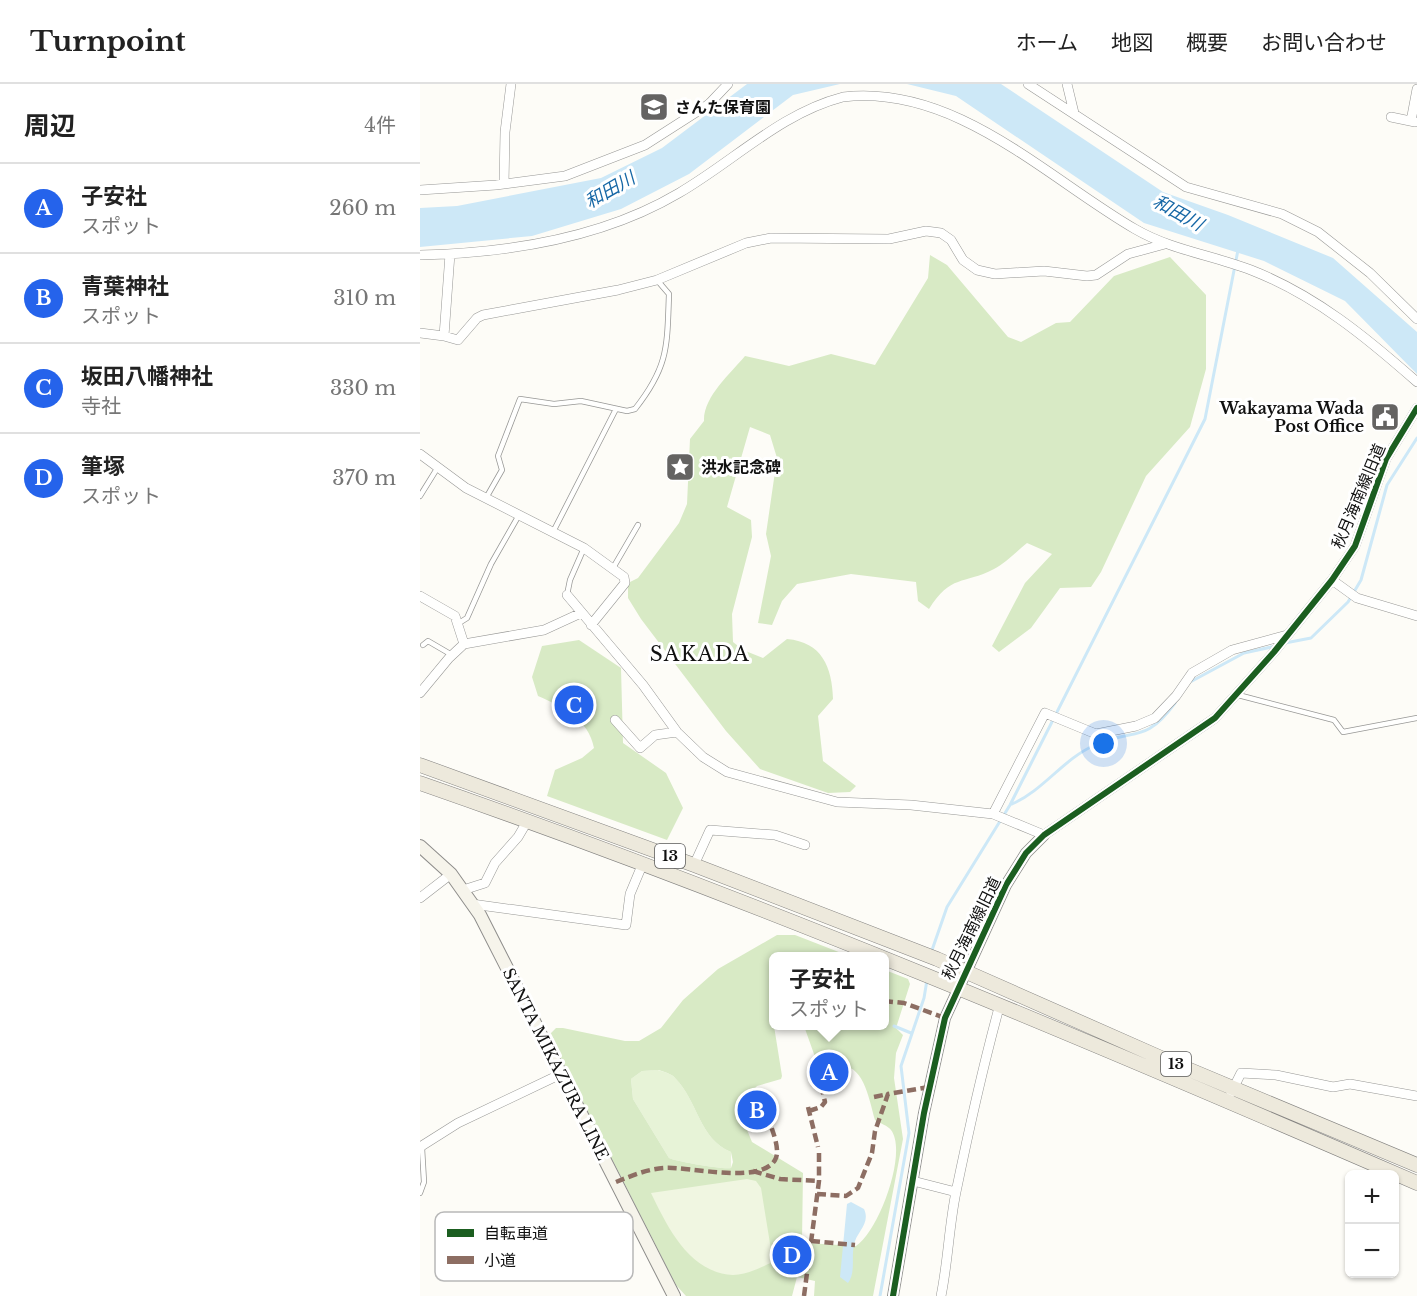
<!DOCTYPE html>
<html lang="ja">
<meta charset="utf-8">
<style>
:root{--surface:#fff;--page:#f6f6f6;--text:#222;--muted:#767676;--line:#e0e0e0;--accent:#2563eb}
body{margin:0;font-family:"Libre Baskerville","Noto Sans JP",serif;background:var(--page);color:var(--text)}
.controls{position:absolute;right:18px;bottom:18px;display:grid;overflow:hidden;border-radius:9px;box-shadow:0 2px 4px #0004}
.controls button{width:54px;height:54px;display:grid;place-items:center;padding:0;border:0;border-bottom:2px solid var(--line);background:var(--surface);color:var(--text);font:30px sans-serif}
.you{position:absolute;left:684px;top:660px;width:21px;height:21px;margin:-15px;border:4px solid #fff;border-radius:50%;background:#1a73e8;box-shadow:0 0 0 9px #1a73e833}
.badge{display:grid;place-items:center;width:39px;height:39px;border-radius:50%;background:var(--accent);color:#fff;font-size:20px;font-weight:700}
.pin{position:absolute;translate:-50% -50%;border:3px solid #fff;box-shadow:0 2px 6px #0006}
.popup{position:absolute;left:349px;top:868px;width:120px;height:78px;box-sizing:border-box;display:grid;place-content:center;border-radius:9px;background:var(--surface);filter:drop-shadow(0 2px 4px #0005);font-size:20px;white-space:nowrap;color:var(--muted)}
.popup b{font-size:22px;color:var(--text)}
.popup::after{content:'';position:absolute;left:50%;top:100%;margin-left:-12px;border:12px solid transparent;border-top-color:var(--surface)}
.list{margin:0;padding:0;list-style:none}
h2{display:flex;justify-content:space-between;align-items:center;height:78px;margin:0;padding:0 24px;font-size:26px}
h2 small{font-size:20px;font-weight:400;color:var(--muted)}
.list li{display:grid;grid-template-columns:39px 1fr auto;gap:18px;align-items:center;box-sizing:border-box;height:90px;padding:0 24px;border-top:2px solid var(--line)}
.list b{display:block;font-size:22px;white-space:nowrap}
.list p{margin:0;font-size:20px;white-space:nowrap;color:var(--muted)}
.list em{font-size:20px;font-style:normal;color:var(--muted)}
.map{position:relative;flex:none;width:997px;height:1212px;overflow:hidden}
header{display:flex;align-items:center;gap:36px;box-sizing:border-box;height:84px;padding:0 30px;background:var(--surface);border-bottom:2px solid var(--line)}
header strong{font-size:28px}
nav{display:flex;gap:33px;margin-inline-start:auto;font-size:21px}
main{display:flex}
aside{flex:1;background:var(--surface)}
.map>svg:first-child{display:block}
</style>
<header>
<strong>Turnpoint</strong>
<nav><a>ホーム</a><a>地図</a><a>概要</a><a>お問い合わせ</a></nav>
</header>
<main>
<aside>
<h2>周辺<small>4件</small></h2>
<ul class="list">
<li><span class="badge">A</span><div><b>子安社</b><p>スポット</p></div><em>260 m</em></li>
<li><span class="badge">B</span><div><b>青葉神社</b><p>スポット</p></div><em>310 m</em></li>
<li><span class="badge">C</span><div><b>坂田八幡神社</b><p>寺社</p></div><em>330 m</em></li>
<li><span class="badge">D</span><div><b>筆塚</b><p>スポット</p></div><em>370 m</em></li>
</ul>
</aside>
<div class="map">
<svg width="997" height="1212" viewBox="0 0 997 1212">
<rect width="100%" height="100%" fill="#fdfcf7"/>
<path fill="#e7f3d7" d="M 238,986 C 244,988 252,990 255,994 C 278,1017 279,1055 311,1068 L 311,1084 C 305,1086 254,1077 249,1074 L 213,1015 L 211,995 L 222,987 Z"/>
<path fill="#d8eac5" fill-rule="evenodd" d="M 510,171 L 527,181 L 588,253 L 601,258 L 636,239 L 650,238 L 694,192 L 750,173 L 786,211 L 786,285 L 770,343 L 726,392 L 681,488 L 671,503 L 640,504 L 611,544 L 579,568 L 572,562 L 605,499 L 632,470 L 607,459 C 597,467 586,479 574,485 C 543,501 531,490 509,525 L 498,517 L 496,498 L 431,490 L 377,500 L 362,517 L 352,541 L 338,539 L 351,472 L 346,450 L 357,374 L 350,351 L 330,343 L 307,423 L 331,436 L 332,453 L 312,530 L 313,558 L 323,566 L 343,574 L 367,555 C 402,558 412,583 413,615 L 398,632 L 403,677 L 436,702 L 430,708 L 408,709 L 340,685 L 306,647 L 221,535 L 208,514 L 208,499 L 218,494 L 259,439 L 267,420 L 270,355 L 284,337 C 283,313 311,289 325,272 L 369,282 L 411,270 L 455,281 L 508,194 Z
M 159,556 L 201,584 L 203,659 L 246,689 L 263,724 L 247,756 L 127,712 L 135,686 L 162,674 L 174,664 C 169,636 143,623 118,612 L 112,593 L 122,562 Z
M 357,851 L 375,851 L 429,872 L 354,872 L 354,942 L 362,992 L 361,995 L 337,1002 L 322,1019 L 321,1031 L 332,1058 L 383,1089 L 382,1156 L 386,1159 L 436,1162 C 459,1147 488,1068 471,1046 C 468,1042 460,1039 455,1036 C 450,1020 445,982 422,982 C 414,982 406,986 399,984 L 384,942 L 464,942 L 465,886 L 488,895 L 490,900 L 476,944 L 483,951 L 476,969 L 474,994 L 483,1055 L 453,1212 L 394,1212 L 395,1197 L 377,1193 L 372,1212 L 266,1212 L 256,1201 L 129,951 L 136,944 L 143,944 L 205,957 L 219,957 L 241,944 L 263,916 L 298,885 ZM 239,986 C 244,988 252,990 255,994 C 278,1017 279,1055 311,1068 L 313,1078 L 311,1084 C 305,1086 254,1077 249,1074 L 213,1015 L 211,995 L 222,987 Z"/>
<path fill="#f0f6e1" d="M 327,1095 L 336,1097 L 341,1104 L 353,1178 C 341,1183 327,1191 313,1191 C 269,1189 247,1142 231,1109 Z"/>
<path fill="#cde8f7" d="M 327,0 L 420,0 L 373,11 L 269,90 L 201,125 L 112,152 L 0,163 L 0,124 L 37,122 L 181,94 L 242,64 Z
M 487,0 L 581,0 L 743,108 L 808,131 L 913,174 L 997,248 L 997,290 L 925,217 L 844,177 L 724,139 L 536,12 Z
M 431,1118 L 444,1125 C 451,1140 436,1148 434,1161 C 431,1174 436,1188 428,1199 L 420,1193 L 427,1120 Z"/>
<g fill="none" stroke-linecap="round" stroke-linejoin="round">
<path stroke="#cde8f7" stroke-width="3" d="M 865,559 L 891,554 L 928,518 L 941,496 L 967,401 L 997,354
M 772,597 L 824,569 L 856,562
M 592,720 C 624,706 643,675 675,661 C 715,643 724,661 755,619
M 511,869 L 527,823 L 590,721 L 785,335 L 818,166
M 474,942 L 491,949
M 460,1212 L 489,1049 L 481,982 L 504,914 L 507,896"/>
<g stroke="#979795" stroke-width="6">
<path id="service" d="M 0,412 L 18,383
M 66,414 L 82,386 L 78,372 L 100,315 L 134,320 L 161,317 L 207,327 L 215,325 C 249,282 247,262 249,210 L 237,196
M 133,448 L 196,325
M 193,484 L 218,441
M 147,511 L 150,496 L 164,464
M 39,539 L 47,534 L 71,480 L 99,431
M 3,561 L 8,557 L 32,571
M 818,611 L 914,636 L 923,648 L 997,634
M 0,1109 L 4,1098 L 2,1064"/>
</g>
<g stroke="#979795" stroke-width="10">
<path id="minor" d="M 608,0 L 766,103 L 862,130 L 898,148 L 950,189 L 997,235
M 647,0 L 654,29
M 971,33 L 995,38
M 991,37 L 997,5
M 84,100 L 85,48 L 91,0
M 0,106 L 76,101 L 145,92 L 225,61 L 289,20 L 308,0
M 30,170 L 24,252 L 38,256 L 57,234 L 63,231 L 198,206 L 237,196 L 326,159 L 351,154 L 469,155 L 506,147 L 521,149 L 531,156 L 543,176 L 557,186 L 575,190 L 624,187 L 667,192 L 676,191 L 708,170 L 745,160
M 0,171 C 87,169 183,154 259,109 C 314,77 361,29 423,13 C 535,0 627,94 715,145 C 751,166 792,171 831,186 C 895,211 946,253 997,298
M 0,249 L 24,252
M 0,370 L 46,404 L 164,464 L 204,493 L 205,499 L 171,541
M 912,496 L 937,514 L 997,532
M 147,511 L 223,601 L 257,648 L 283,673 L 307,688 L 417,718 L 491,721 L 573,730 L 624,751 L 795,634 L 854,568 L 912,496 L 935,462 L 966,375 L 997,324
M 0,512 L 35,532 L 44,560
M 0,609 L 29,574 L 44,560 L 124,546 L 161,529
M 195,636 L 220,664 L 235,651 L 257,648
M 573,730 L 625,629 L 676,650 L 716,642 L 735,634 L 756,612 L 772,589 L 812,566 L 867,551
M 274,781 L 290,746 L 355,751 L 385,761
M 43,806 L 65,799 L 75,779 L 98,753 L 108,736
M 0,814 L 31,790
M 52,820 L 206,841 L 210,810 L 223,779
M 811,1009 L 821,989 L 856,991 L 913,1003 L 930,1000 L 997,1012
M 0,1063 L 38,1039 L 141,990
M 493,1097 L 536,1108
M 521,1212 C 528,1178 529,1142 536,1108 C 549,1045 563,982 580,920"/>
</g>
<g stroke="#979795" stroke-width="12">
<path id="tertiary" d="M 473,1212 L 504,1029 L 525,934 L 586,801 L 606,769 L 624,751"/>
</g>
<g stroke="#8e8d8b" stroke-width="14">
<path id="secondary" d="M 0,762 L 31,790 L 60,831 L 254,1212"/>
</g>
<g stroke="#858482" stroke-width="15">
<path id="primary" d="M 0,681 L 274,781 L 517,875 L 739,973 L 997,1081
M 0,699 C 339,817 668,956 997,1099"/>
</g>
<use href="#service" stroke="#fffffe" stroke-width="4.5"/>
<use href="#minor" stroke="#fffffe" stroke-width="9"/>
<use href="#tertiary" stroke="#fffffe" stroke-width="10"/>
<use href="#secondary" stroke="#f6f4eb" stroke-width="12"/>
<use href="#primary" stroke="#ede9dc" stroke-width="14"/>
<path stroke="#8d6e63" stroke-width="4.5" stroke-dasharray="9 4.5" stroke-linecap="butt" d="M 464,917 L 484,919 L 525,934
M 454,1013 L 468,1010
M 388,1023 L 398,1063
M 389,1027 L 401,1023 L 405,1018 L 400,996 L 402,992
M 333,1087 L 360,1095 L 399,1097
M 196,1098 C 211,1092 227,1085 244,1084 C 269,1082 340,1101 355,1076 C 361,1066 352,1046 349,1036 L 339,1032
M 397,1110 L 426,1112 L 438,1104 L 452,1069 L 455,1047 L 468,1010 L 509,1003
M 391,1157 L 435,1161
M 352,1162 L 390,1165
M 384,1212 L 399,1097 L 399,1067"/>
<g stroke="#fff" stroke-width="10">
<path id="cycleway" d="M 473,1212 L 504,1029 L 525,934 L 586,801 L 606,769 L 624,751 L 795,634 L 854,568 L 912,496 L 935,462 L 966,375 L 997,324"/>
</g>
<use href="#cycleway" stroke="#1b5e20" stroke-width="6"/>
</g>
<defs>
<g id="school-square" transform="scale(1.5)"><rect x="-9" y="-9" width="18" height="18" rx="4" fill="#646362" stroke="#fff"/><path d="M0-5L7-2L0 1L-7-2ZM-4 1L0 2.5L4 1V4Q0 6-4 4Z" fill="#fff"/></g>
<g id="civic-square" transform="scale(1.5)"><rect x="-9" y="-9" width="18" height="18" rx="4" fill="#646362" stroke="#fff"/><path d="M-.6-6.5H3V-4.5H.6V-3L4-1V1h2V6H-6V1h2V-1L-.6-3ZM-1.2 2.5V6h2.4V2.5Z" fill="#fff"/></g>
<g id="sight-square" transform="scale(1.5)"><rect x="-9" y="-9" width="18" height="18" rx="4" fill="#646362" stroke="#fff"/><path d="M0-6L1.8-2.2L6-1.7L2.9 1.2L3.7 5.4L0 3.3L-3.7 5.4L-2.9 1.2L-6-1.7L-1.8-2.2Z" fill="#fff"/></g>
</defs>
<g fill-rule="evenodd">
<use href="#school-square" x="234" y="23"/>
<use href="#civic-square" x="965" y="333"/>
<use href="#sight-square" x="260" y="383"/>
</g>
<g text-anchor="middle" stroke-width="6" stroke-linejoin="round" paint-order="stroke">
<g fill="#fff" stroke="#585858" stroke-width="1.5">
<rect x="235" y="760" width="30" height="24" rx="4.5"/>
<rect x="741" y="968" width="30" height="24" rx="4.5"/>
</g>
<g font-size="15" font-weight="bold" fill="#111">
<text x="250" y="777">13</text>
<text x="756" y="985">13</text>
</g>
<g font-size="16" font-weight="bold" fill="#111" stroke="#fff" text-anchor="start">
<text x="255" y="29">さんた保育園</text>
<text x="944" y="330" text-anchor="end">Wakayama Wada<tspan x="944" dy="18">Post Office</tspan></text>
<text x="281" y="389">洪水記念碑</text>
</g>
<g font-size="16" fill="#111" stroke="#fff">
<text transform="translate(938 412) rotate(-67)" y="6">秋月海南線旧道</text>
<text transform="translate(551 844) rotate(-64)" y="6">秋月海南線旧道</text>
<text transform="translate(136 980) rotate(63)" y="6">SANTA MIKAZURA LINE</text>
</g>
<g font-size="18" font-style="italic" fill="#1768a6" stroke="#fff">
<text transform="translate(190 106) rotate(-30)" y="6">和田川</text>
<text transform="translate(758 129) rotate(29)" y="6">和田川</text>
</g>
<g font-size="20" letter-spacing="1.5" fill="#111" stroke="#fff">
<text x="280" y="577">SAKADA</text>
</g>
</g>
<rect x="15" y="1128" width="198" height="69" rx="9" fill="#fff" stroke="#b8b8b8" stroke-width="1.5"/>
<rect x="27" y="1145" width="27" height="8" fill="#1b5e20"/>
<rect x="27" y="1172" width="27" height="8" fill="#8d6e63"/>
<g font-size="16" fill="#111">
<text x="64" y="1155">自転車道</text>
<text x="64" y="1182">小道</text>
</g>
</svg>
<div class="controls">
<button>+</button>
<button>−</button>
</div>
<div class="you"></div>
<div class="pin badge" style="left:409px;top:988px">A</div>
<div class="popup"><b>子安社</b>スポット</div>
<div class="pin badge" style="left:337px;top:1026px">B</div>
<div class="pin badge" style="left:154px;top:621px">C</div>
<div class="pin badge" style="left:372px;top:1171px">D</div>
</div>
</main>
